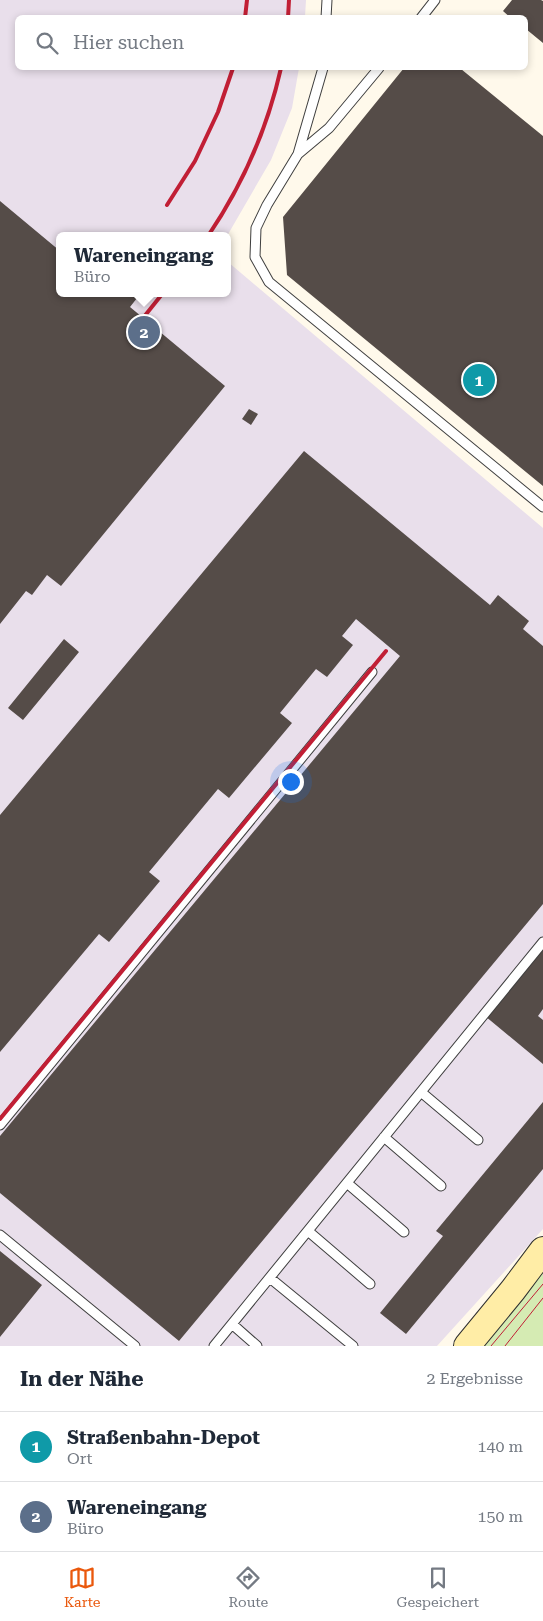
<!DOCTYPE html>
<html lang="de">
<meta charset="utf-8">
<style>
:root{--surface:#fff;--page:#f6f6f7;--text:#1f2937;--muted:#747a83;--line:#e0e1e3;--accent:#ea580c}
body{margin:0;font-family:"Roboto Serif",serif;background:var(--page);color:var(--text)}
.you{position:absolute;left:290px;top:781px;width:18px;height:18px;margin:-12px;border:4px solid #fff;border-radius:50%;background:#1a73e8;box-shadow:0 0 0 8px #1a73e833}
.badge{display:grid;place-items:center;width:32px;height:32px;border-radius:50%;background:var(--accent);color:#fff;font-size:16px;font-weight:700}
.pin{position:absolute;translate:-50% -50%;border:2px solid #fff;box-shadow:0 1px 5px #0006}
.popup{position:absolute;left:56px;top:232px;width:175px;height:65px;box-sizing:border-box;display:grid;place-content:center;border-radius:8px;background:var(--surface);filter:drop-shadow(0 1px 4px #0005);font-size:16px;white-space:nowrap;color:var(--muted)}
.popup b{font-size:19px;color:var(--text)}
.popup::after{content:'';position:absolute;left:50%;top:100%;margin-left:-10px;border:10px solid transparent;border-top-color:var(--surface)}
.list{margin:0;padding:0;list-style:none}
h2{display:flex;justify-content:space-between;align-items:center;height:65px;margin:0;padding:0 20px;font-size:21px}
h2 small{font-size:16px;font-weight:400;color:var(--muted)}
.list li{display:grid;grid-template-columns:32px 1fr auto;gap:15px;align-items:center;box-sizing:border-box;height:70px;padding:0 20px;border-top:1px solid var(--line)}
.list b{display:block;font-size:19px;white-space:nowrap}
.list p{margin:0;font-size:16px;white-space:nowrap;color:var(--muted)}
.list em{font-size:16px;font-style:normal;color:var(--muted)}
.icon{flex:none;width:28px;height:28px;fill:none;stroke:currentColor;stroke-width:2;stroke-linecap:round;stroke-linejoin:round}
.map{position:relative;flex:none;width:543px;height:1346px;overflow:hidden}
.search{position:absolute;background:var(--surface);box-shadow:0 2px 8px #0003;left:15px;right:15px;top:15px;height:55px;display:flex;align-items:center;gap:12px;box-sizing:border-box;padding:0 18px;border-radius:8px;color:var(--muted);font-size:19px}
.sheet{height:205px;background:var(--surface)}
nav{display:flex;justify-content:space-around;align-items:center;box-sizing:border-box;height:70px;border-top:1px solid var(--line);background:var(--surface);font-size:14px;color:var(--muted)}
nav a{display:grid;justify-items:center;gap:2px}
nav .on{color:var(--accent)}
.map>svg:first-child{display:block}
</style>
<div class="map">
<svg width="543" height="1346" viewBox="0 0 543 1346">
<rect width="100%" height="100%" fill="#fff9eb"/>
<path fill="#e9dfeb" d="M 0,0 L 306,0 L 305,17 L 18,18 L 18,68 L 299,68 L 292,108 L 271,160 L 227,236 L 60,236 L 60,293 L 228,293 L 228,262 L 543,528 L 543,1229 L 437,1346 L 0,1346 Z"/>
<path fill="#d5ebb3" d="M 543,1262 L 543,1346 L 474,1346 Z"/>
<path fill="#554c48" d="M 512,0 L 541,0 L 543,1 L 543,43 L 526,29 L 526,18 L 511,18 L 503,11 Z
M 404,68 L 461,69 L 543,136 L 543,486 L 287,275 L 283,217 Z
M 0,201 L 60,251 L 60,293 L 141,293 L 130,307 L 225,386 L 61,586 L 47,575 L 32,595 L 26,591 L 0,624 Z
M 249,409 L 258,414 L 251,425 L 242,419 Z
M 304,451 L 490,605 L 498,595 L 529,621 L 523,629 L 543,646 L 543,904 L 179,1341 L 0,1193 L 0,1136 L 400,656 L 356,619 L 342,636 L 353,645 L 327,677 L 316,669 L 280,713 L 292,723 L 229,798 L 218,789 L 149,872 L 160,881 L 109,942 L 99,934 L 0,1052 L 0,815 Z
M 64,639 L 79,652 L 23,720 L 8,708 Z
M 543,946 L 543,1009 L 538,1016 L 543,1020 L 543,1064 L 485,1016 Z
M 543,1102 L 543,1169 L 406,1334 L 380,1313 L 443,1236 L 436,1231 Z
M 0,1251 L 42,1285 L 0,1337 Z"/>
<g fill="none" stroke-linecap="round" stroke-linejoin="round">
<g stroke="#3f3f3f" stroke-width="11">
<path id="service" d="M 326,18 L 327,0
M 421,18 L 435,0
M 323,68 L 298,154 L 267,205 L 256,228 L 255,257 L 269,282 L 543,507
M 298,154 L 329,128 L 379,68
M 421,1092 L 478,1140
M 0,1125 L 372,672
M 384,1137 L 441,1186
M 347,1183 L 404,1232
M 308,1231 L 370,1284
M 0,1235 L 135,1346
M 270,1278 L 353,1346
M 232,1324 L 257,1346
M 214,1346 L 543,942"/>
</g>
<g stroke="#2e2e2e" stroke-width="28">
<path id="secondary" d="M 467,1346 L 513,1290 L 543,1250"/>
</g>
<use href="#service" stroke="#fff" stroke-width="9"/>
<use href="#secondary" stroke="#ffeda6" stroke-width="26"/>
<path stroke="#c11f35" stroke-width="1" d="M 491,1346 L 543,1284
M 505,1346 L 543,1298"/>
<path stroke="#c11f35" stroke-width="4" d="M 245,18 L 247,0
M 288,18 L 289,0
M 167,205 L 195,161 L 218,112 L 233,68
M 208,236 C 244,183 267,130 281,68
M 143,318 L 163,293
M 0,1119 L 386,651"/>
</g>
</svg>
<div class="you"></div>
<div class="pin badge" style="left:479px;top:380px;background:#0f9aa8">1</div>
<div class="pin badge" style="left:144px;top:332px;background:#5c6f8a">2</div>
<div class="popup"><b>Wareneingang</b>Büro</div>
<div class="search"><svg class="icon" aria-label="search" viewBox="0 0 24 24"><circle cx="10" cy="10" r="6"/><path d="M15 15l6 6"/></svg>Hier suchen</div>
</div>
<section class="sheet">
<h2>In der Nähe<small>2 Ergebnisse</small></h2>
<ul class="list">
<li><span class="badge" style="background:#0f9aa8">1</span><div><b>Straßenbahn-Depot</b><p>Ort</p></div><em>140 m</em></li>
<li><span class="badge" style="background:#5c6f8a">2</span><div><b>Wareneingang</b><p>Büro</p></div><em>150 m</em></li>
</ul>
</section>
<nav>
<a class="on"><svg class="icon" aria-label="map" viewBox="0 0 24 24"><path d="M3 6l6-2 6 2 6-2v14l-6 2-6-2-6 2zM9 4v14M15 6v14"/></svg>Karte</a>
<a><svg class="icon" aria-label="directions" viewBox="0 0 24 24"><path d="M12 3l9 9-9 9-9-9zM9 14v-3h6M13 9l2 2-2 2"/></svg>Route</a>
<a><svg class="icon" aria-label="saved" viewBox="0 0 24 24"><path d="M7 4h10v16l-5-4-5 4z"/></svg>Gespeichert</a>
</nav>
